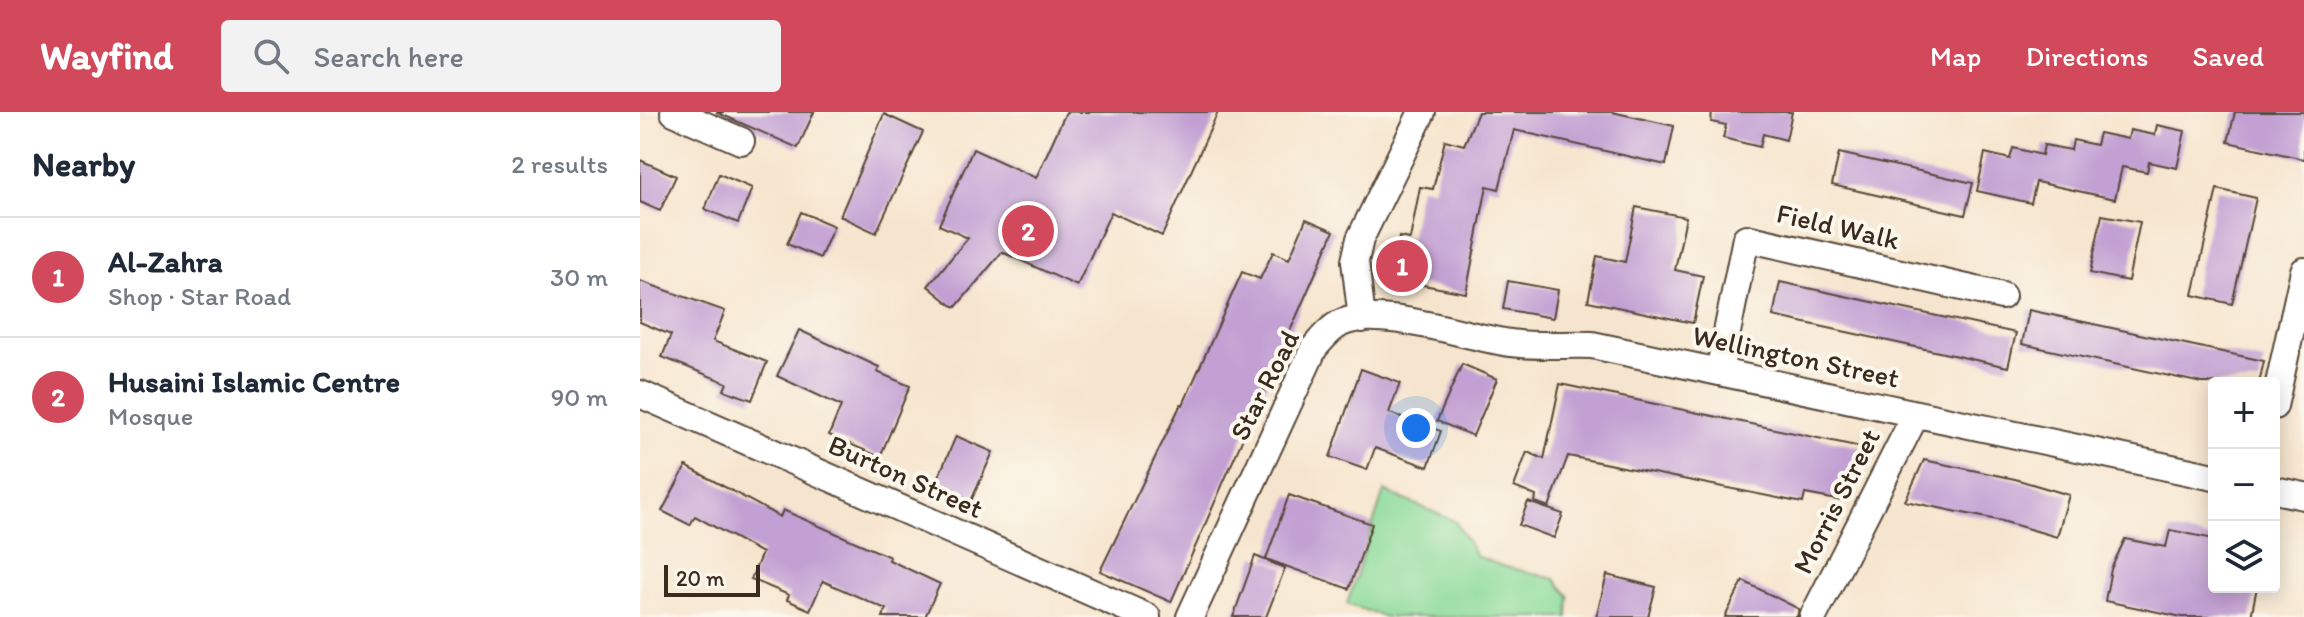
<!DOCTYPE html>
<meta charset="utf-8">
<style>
:root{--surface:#fff;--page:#f2f2f3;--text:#1f2937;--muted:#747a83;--line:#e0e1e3;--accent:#d1495b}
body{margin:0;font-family:Itim,sans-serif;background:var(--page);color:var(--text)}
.controls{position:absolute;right:24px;bottom:24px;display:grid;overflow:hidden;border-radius:8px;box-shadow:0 4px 20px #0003}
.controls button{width:72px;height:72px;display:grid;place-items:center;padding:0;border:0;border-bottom:2px solid var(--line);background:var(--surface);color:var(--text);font:40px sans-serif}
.scale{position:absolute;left:24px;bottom:20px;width:96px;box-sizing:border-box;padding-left:8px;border:4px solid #3b2a1e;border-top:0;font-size:22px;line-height:28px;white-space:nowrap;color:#3b2a1e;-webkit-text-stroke:6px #fbf7ec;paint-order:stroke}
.you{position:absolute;left:776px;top:316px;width:28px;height:28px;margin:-20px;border:6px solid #fff;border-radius:50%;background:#1a73e8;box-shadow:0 0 0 12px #1a73e833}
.badge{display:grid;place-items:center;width:52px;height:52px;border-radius:50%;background:var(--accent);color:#fff;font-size:26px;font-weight:700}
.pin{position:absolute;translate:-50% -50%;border:4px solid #fff;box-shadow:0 2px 8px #0006}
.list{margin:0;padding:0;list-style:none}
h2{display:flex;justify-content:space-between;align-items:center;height:104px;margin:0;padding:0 32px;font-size:34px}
h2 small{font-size:26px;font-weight:400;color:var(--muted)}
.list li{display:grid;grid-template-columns:52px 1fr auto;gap:24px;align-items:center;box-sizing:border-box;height:120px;padding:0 32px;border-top:2px solid var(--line)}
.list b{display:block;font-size:30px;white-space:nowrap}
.list p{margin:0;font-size:26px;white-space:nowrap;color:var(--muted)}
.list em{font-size:26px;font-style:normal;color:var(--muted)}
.icon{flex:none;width:44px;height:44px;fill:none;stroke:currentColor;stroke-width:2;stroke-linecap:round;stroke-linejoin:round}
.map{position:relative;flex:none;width:1664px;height:505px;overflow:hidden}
header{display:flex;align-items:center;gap:48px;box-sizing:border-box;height:112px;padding:0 40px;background:var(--accent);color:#fff}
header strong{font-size:38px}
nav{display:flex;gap:44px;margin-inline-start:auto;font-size:28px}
.search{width:560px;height:72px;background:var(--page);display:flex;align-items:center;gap:20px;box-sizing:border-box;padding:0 28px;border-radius:8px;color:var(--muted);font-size:30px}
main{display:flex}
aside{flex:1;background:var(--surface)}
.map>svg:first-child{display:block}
</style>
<header>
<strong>Wayfind</strong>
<div class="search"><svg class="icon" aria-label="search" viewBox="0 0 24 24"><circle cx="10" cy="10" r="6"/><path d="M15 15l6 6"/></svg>Search here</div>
<nav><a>Map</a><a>Directions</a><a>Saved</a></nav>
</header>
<main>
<aside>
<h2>Nearby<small>2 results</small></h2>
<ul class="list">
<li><span class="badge">1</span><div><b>Al-Zahra</b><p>Shop · Star Road</p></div><em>30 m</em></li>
<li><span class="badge">2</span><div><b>Husaini Islamic Centre</b><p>Mosque</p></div><em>90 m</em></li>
</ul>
</aside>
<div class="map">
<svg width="1664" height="505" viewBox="0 0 1664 505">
<rect width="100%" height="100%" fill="#fbf7ec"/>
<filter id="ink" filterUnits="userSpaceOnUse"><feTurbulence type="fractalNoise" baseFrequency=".0125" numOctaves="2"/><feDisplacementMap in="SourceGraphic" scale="16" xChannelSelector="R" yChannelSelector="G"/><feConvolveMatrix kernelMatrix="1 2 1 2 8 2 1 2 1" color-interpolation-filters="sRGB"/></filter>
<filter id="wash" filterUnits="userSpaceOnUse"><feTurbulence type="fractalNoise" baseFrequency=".006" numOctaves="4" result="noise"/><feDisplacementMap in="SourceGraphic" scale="32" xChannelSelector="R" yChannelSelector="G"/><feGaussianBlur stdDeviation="1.8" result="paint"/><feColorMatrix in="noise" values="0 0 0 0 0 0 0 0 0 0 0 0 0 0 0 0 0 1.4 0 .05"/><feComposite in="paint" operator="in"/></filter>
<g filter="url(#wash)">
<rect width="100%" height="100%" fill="#f6e5ce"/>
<path fill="#8cdb9a" stroke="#64825c" stroke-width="2" d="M 744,379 L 815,409 L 836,444 L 862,454 L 915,467 L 929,484 L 928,505 L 745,505 L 707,492 Z"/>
<g id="blocks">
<path fill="#c2a0d3" d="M 76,0 L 174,0 L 158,36 Z
M 426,0 L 578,0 L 522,124 L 471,100 L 437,174 L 362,140 L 316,195 L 311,193 L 288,174 L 328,126 L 299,113 L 333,37 L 396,66 Z
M 838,0 L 972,0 L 1034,14 L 1026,53 L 874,18 L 859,77 L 847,74 L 826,181 L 751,167 L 759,125 L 770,127 L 780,75 L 793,77 L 805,28 L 824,33 Z
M 1072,0 L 1152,0 L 1146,28 L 1123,22 L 1120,35 L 1083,26 L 1086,13 L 1071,10 Z
M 1595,0 L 1664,0 L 1664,47 L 1588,30 Z
M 244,2 L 283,20 L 236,121 L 200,104 Z
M 1517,13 L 1545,19 L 1537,56 L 1509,50 L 1507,60 L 1482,55 L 1475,87 L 1396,70 L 1391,91 L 1337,79 L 1345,41 L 1370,47 L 1373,36 L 1402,43 L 1404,33 L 1431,38 L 1433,28 L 1456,33 L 1459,21 L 1488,27 L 1490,18 L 1515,23 Z
M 1199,41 L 1333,71 L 1325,103 L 1192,73 Z
M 0,48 L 36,64 L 20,99 L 0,90 Z
M 79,62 L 112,76 L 98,111 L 65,97 Z
M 1577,77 L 1616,86 L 1592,192 L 1553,183 Z
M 996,95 L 1046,105 L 1035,158 L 1063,164 L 1053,211 L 948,189 L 957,144 L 985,150 Z
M 161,100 L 194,114 L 180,146 L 147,132 Z
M 1462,103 L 1500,110 L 1488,169 L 1450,161 Z
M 666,107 L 694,119 L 531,490 L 460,459 L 527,321 L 541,292 L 543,293 L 602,160 L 620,167 L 633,140 L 649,147 Z
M 0,169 L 85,199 L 73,229 L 127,250 L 112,288 L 84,278 L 87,271 L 22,245 L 31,223 L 0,210 Z
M 868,169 L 918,178 L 913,206 L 863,197 Z
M 1140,170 L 1376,221 L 1368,255 L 1133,204 Z
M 1389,198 L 1624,249 L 1619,271 L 1562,271 L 1382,232 Z
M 159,218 L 239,255 L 237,260 L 270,274 L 240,345 L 189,323 L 201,294 L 137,264 Z
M 822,252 L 857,267 L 833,324 L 797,309 Z
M 721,257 L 760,271 L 749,301 L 801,319 L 788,355 L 735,336 L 727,358 L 690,345 Z
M 920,272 L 1221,335 L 1212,376 L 1206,374 L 1203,389 L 1165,382 L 1163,391 L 928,344 L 909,395 L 895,390 L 896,384 L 874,375 L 887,340 L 904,347 Z
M 316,324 L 353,340 L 331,389 L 295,373 Z
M 1284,348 L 1375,367 L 1429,383 L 1417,425 L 1362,409 L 1265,389 Z
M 46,354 L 140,405 L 143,398 L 250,445 L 249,448 L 300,472 L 285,505 L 243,505 L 246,497 L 183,469 L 170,498 L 147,488 L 149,483 L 111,467 L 122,441 L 55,404 L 50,413 L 22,399 Z
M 649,383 L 732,412 L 709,477 L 626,447 Z
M 888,390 L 923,402 L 914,426 L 879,413 Z
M 1530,418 L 1574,427 L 1574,475 L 1617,475 L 1611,505 L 1542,505 L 1465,489 L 1471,457 L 1485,427 L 1526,435 Z
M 615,444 L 645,456 L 626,505 L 593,505 Z
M 967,463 L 1016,475 L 1008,505 L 956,505 Z
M 1103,469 L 1159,497 L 1157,505 L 1085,505 Z"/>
</g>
</g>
<g filter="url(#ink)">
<use href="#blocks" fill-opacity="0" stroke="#574638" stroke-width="2"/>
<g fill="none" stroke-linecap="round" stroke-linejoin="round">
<g stroke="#574638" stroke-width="30">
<path id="minor" d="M 34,0 L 101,29
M 722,207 L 715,149 L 720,127 L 782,0
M 1079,260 L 1106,126 L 1362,184
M 0,282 L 507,505
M 1634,294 L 1664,159
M 1634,378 L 1664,384
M 550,505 L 674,236 C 682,227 689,217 701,211 C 739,193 829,226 871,231 C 897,235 926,232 952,233 L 1574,365
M 1173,505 L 1276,302"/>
</g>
<use href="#minor" stroke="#fff" stroke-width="26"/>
</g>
</g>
<g text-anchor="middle" stroke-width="8" stroke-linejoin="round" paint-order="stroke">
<g font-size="28" fill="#3b2a1e" stroke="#fbf7ec">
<text transform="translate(1198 114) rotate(13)" y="10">Field Walk</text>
<text transform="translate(1156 244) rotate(12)" y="10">Wellington Street</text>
<text transform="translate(624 273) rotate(-63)" y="10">Star Road</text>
<text transform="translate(266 364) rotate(24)" y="10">Burton Street</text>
<text transform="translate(1196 389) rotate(-63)" y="10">Morris Street</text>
</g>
</g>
</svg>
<div class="controls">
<button>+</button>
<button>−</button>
<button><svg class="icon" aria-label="layers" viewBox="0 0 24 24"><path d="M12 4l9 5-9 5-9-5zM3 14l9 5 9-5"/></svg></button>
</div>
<div class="scale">20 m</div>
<div class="you"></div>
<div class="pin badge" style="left:762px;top:154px">1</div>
<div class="pin badge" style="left:388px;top:119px">2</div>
</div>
</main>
